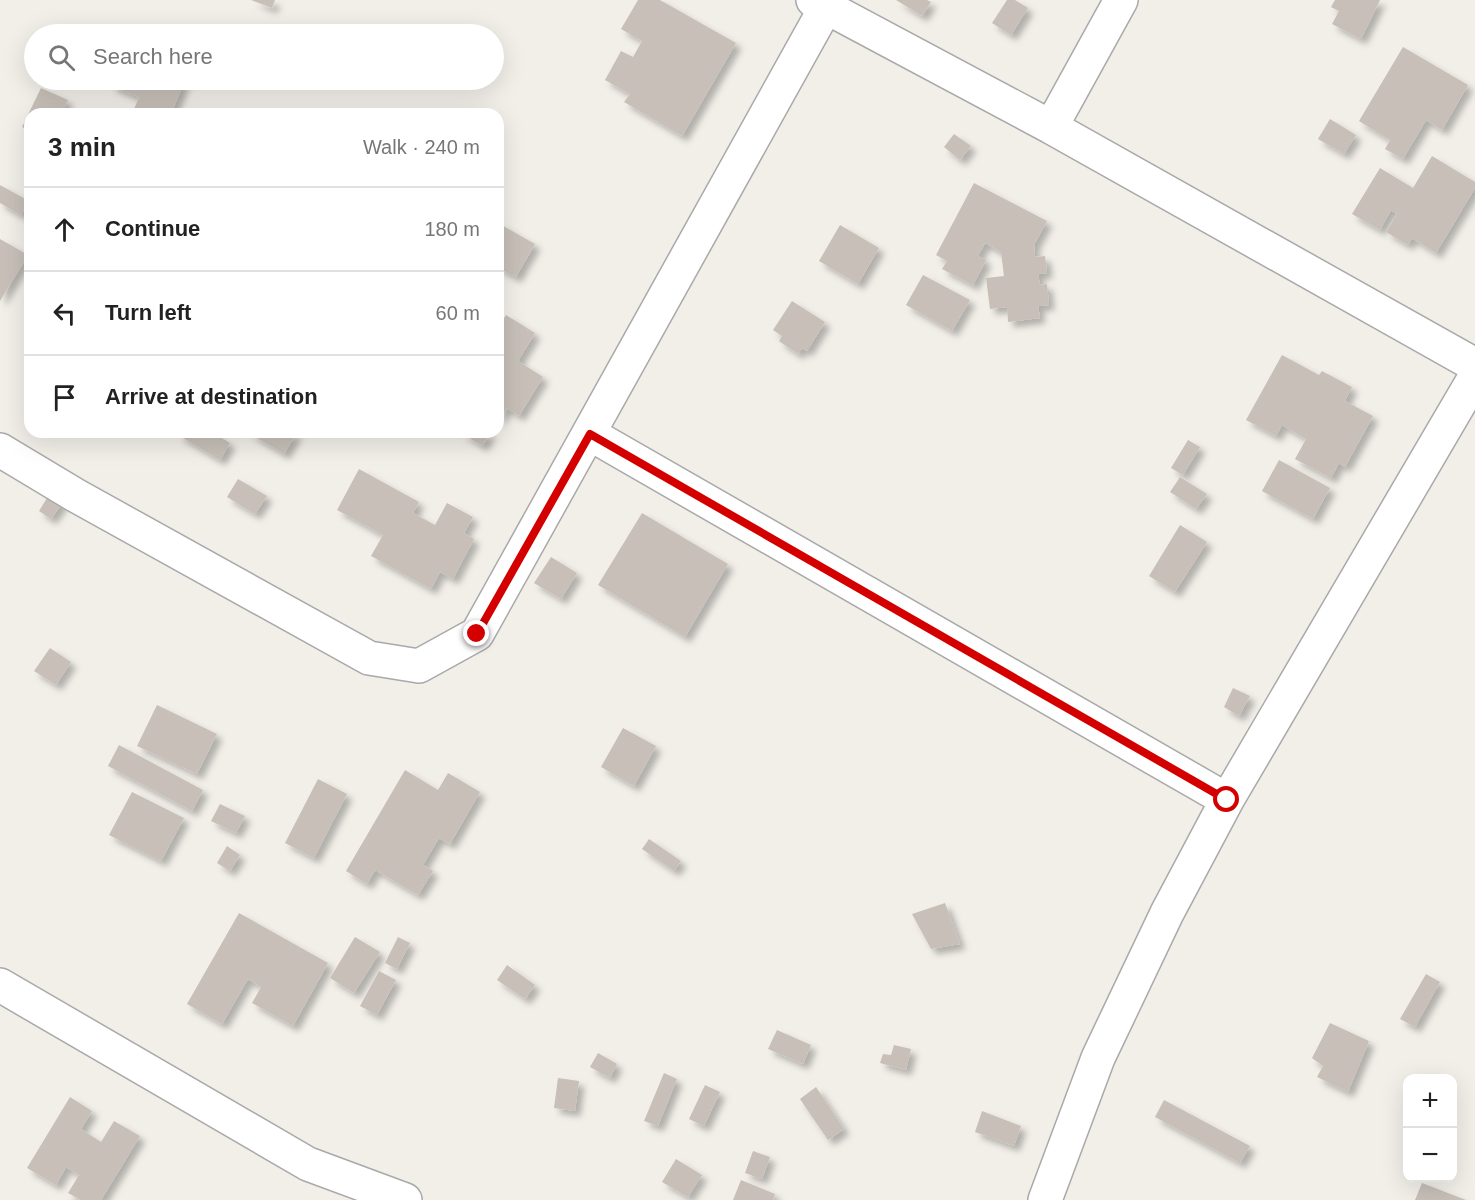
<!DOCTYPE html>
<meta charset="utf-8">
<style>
:root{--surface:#fff;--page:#f6f6f6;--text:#222;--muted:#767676;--line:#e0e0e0}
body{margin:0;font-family:Arial,sans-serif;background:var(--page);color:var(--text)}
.controls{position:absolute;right:18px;bottom:18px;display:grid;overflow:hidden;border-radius:12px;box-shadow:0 6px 24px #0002}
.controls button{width:54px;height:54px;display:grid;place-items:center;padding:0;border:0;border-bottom:2px solid var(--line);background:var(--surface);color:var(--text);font:30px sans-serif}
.stop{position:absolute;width:18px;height:18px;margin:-14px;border:4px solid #d40000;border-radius:50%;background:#fff}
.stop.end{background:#d40000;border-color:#fff;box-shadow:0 2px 6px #0008}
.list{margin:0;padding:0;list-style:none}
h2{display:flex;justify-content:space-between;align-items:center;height:78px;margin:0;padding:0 24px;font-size:26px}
h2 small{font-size:20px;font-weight:400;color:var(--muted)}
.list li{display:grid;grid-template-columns:39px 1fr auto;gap:18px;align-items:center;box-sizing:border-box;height:84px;padding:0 24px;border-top:2px solid var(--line)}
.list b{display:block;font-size:22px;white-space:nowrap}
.list em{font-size:20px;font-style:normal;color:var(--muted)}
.icon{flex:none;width:33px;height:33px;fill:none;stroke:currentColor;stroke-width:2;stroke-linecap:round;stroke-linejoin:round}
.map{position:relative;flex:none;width:1475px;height:1200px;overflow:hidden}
.search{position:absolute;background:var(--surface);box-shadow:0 6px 24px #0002;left:24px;top:24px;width:480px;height:66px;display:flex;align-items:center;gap:15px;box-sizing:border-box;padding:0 21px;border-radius:33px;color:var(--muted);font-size:22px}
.panel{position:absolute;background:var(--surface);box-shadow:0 6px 24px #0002;left:24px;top:108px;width:480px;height:330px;border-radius:18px}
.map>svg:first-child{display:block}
</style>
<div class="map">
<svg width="1475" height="1200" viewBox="0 0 1475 1200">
<defs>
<filter id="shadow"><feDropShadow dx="5.5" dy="5.5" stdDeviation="3" flood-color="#0004"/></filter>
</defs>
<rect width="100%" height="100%" fill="#f2efe9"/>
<path fill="#c7bfb8" filter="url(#shadow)" d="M 251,0 L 275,0 L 272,8 Z
M 638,0 L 660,0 L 736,43 L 682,136 L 624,102 L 630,94 L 605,80 L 621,51 L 633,57 L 642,41 L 621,29 Z
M 896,0 L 927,0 L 931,2 L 922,16 Z
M 1007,0 L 1015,0 L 1028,8 L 1011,35 L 992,23 Z
M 1335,0 L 1380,0 L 1361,39 L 1332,24 L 1339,11 L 1331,7 Z
M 1403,47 L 1468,85 L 1442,130 L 1426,120 L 1403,159 L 1385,149 L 1390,140 L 1359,121 Z
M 113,80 L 185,80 L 171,114 L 132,114 L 139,97 L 111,86 Z
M 41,88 L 68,100 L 61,114 L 30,114 L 30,131 L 22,127 Z
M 1330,119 L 1356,135 L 1344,154 L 1318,139 Z
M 954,134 L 971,146 L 960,160 L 944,147 Z
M 1432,156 L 1475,182 L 1475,188 L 1436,253 L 1412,238 L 1408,245 L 1386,232 L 1397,214 L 1391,210 L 1380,230 L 1352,214 L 1380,168 L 1413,188 Z
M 974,183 L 1047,221 L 1034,245 L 1035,257 L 1045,256 L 1047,273 L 1038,274 L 1040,285 L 1047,284 L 1049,305 L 1038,306 L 1040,318 L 1008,322 L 1007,307 L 990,309 L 986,278 L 1004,276 L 1001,252 L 985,243 L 978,256 L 986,260 L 973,285 L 942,269 L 947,261 L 936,255 Z
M 0,185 L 29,201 L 21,215 L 0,203 Z
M 498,223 L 535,244 L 516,277 L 498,268 Z
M 840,225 L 879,248 L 858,284 L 819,261 Z
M 0,239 L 28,255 L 0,301 Z
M 923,275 L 970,300 L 952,331 L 906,305 Z
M 792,301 L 825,322 L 807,351 L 802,348 L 798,354 L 779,341 L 782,336 L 773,330 Z
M 506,315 L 535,333 L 518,361 L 543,377 L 519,416 L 507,408 L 498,421 L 498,328 Z
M 1282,355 L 1319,375 L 1322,371 L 1352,387 L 1345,401 L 1373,416 L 1345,467 L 1339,463 L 1331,478 L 1295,459 L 1306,439 L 1282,425 L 1276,436 L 1246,420 Z
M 180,432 L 212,432 L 230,443 L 220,460 L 178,435 Z
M 247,432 L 297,432 L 284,454 Z
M 460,432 L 491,432 L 482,446 Z
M 1188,440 L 1200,447 L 1183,475 L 1171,468 Z
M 1279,460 L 1330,488 L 1313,519 L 1262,491 Z
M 359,469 L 419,502 L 413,513 L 435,525 L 447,503 L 473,517 L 464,533 L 474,539 L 453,579 L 440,572 L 431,589 L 371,556 L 383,535 L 337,510 Z
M 1180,477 L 1207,494 L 1196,509 L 1170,492 Z
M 238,479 L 267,496 L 255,514 L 227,497 Z
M 50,493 L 63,502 L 51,519 L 39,511 Z
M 642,513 L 728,564 L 685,637 L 598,585 Z
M 1180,525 L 1207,542 L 1175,592 L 1149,576 Z
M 551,557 L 577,573 L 561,599 L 534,583 Z
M 50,648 L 71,662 L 56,685 L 34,671 Z
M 1233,688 L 1250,696 L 1239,716 L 1224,707 Z
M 157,705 L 217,734 L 197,774 L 137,746 Z
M 623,728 L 656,746 L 634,786 L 601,767 Z
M 119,745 L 203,790 L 192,811 L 108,766 Z
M 405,770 L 438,790 L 448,773 L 480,792 L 450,844 L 439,838 L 423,865 L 433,871 L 418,895 L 375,870 L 367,884 L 346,871 Z
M 318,779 L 347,794 L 314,858 L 285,843 Z
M 132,792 L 184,818 L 161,861 L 109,835 Z
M 220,804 L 245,816 L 236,833 L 211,821 Z
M 649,839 L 681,861 L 674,871 L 642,849 Z
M 227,846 L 240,855 L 230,871 L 217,863 Z
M 945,903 L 960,944 L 931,949 L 912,914 Z
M 239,913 L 328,963 L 293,1026 L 252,1003 L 261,987 L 248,979 L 222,1024 L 187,1004 Z
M 355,937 L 380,952 L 354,993 L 330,978 Z
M 398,937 L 410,943 L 397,969 L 385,963 Z
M 507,965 L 535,985 L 525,999 L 497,980 Z
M 379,971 L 396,980 L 377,1015 L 360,1006 Z
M 1426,974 L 1440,982 L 1415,1027 L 1400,1019 Z
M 1330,1023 L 1369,1041 L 1348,1092 L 1317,1077 L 1323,1066 L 1312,1058 Z
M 777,1030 L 811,1045 L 803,1064 L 768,1049 Z
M 894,1045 L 911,1049 L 906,1070 L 880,1063 L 883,1054 L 891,1055 Z
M 598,1053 L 617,1064 L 610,1078 L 590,1067 Z
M 664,1073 L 677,1079 L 658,1126 L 644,1121 Z
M 558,1078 L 579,1081 L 575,1111 L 554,1108 Z
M 705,1085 L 720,1092 L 704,1126 L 689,1119 Z
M 816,1087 L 844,1129 L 828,1140 L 800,1099 Z
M 70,1097 L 92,1111 L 81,1129 L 101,1142 L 114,1121 L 140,1136 L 101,1200 L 81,1200 L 68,1193 L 79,1175 L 66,1167 L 56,1185 L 27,1168 Z
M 1164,1100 L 1250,1146 L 1240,1163 L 1155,1117 Z
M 982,1111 L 1021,1126 L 1014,1146 L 975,1132 Z
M 753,1151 L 770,1157 L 762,1179 L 745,1173 Z
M 676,1159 L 702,1175 L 688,1197 L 662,1182 Z
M 741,1180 L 775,1194 L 773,1200 L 733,1200 Z
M 1422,1183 L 1466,1200 L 1415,1200 Z"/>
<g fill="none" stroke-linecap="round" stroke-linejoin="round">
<g stroke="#a9a9a9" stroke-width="36">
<path id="minor" d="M 813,0 L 1051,127
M 1121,0 L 1051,127 L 1475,365
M 590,434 L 1227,800
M 0,450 L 75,495 L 369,658 L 419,666 L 477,634 L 826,7
M 0,985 L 308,1164 L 405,1200
M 1045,1200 L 1098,1058 L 1167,913 L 1227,800 L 1475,377"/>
</g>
<use href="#minor" stroke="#fff" stroke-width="33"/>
</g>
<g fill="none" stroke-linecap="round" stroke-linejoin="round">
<path stroke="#d40000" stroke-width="8" d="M 477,634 L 590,434 L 1227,800"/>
</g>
</svg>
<div class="controls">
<button>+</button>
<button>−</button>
</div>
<div class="stop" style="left:1227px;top:800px"></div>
<div class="stop end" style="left:477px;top:634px"></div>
<div class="search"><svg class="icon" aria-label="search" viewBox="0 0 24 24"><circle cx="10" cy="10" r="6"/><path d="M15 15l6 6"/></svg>Search here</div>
<section class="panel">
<h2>3 min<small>Walk · 240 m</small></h2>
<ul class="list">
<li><svg class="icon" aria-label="ahead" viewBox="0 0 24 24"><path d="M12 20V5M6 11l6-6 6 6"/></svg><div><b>Continue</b></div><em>180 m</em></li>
<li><svg class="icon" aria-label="left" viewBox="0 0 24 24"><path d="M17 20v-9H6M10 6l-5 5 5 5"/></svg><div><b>Turn left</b></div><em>60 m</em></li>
<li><svg class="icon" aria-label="arrive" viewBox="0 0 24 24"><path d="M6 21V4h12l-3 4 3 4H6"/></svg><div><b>Arrive at destination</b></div></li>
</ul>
</section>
</div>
